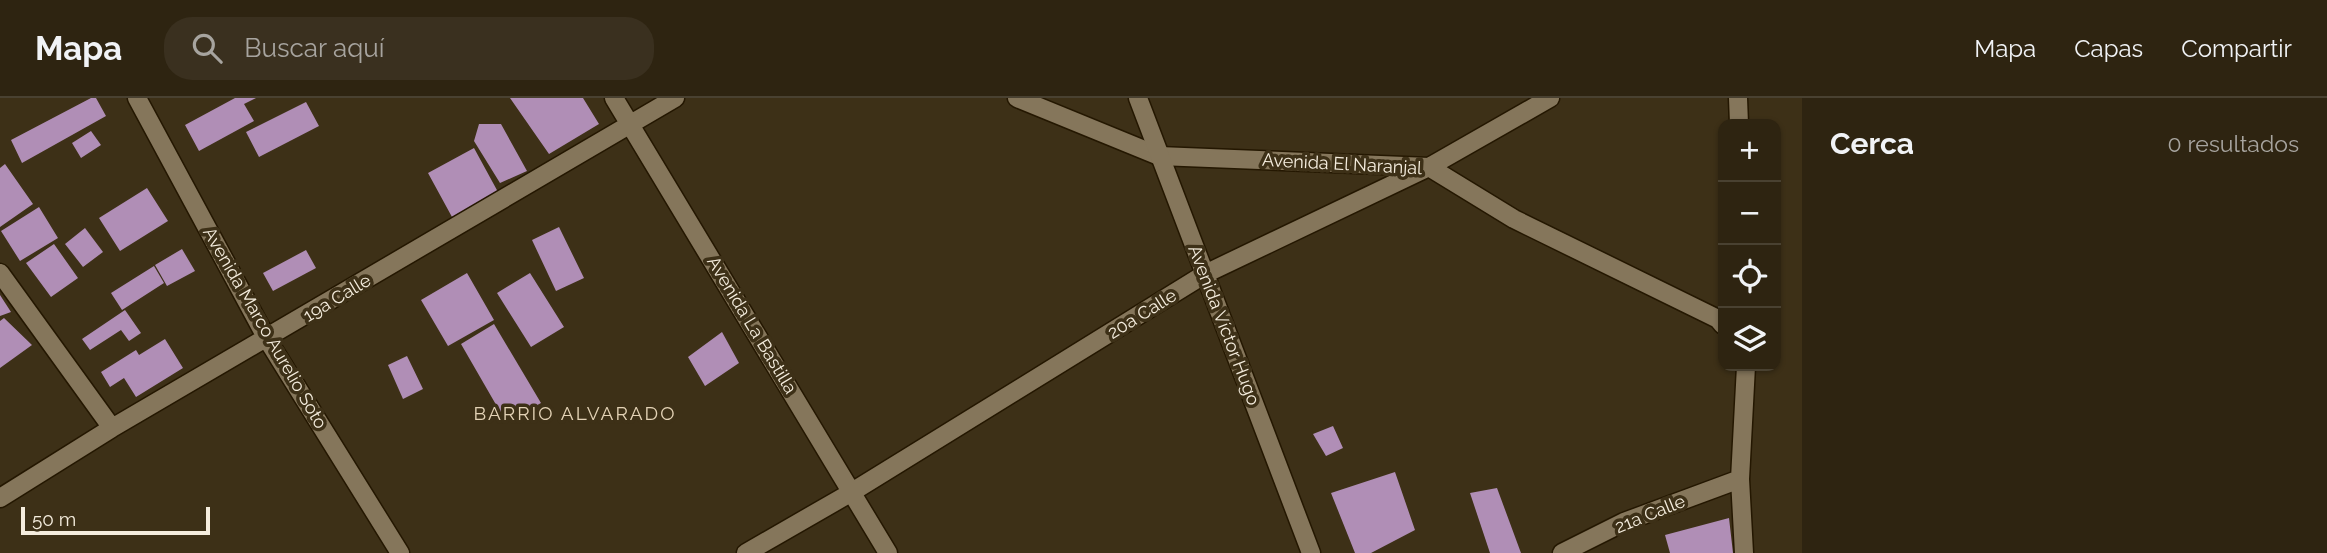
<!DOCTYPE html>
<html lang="es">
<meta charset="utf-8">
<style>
:root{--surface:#2e2411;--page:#3a301f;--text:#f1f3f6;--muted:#a7a49f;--line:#494131}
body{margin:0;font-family:Raleway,sans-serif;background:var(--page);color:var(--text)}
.controls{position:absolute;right:21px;top:21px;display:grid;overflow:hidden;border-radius:14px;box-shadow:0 2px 5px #0004}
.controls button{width:63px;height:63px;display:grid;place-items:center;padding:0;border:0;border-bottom:2px solid var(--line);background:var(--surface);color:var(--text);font:35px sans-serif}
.scale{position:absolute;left:21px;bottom:18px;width:189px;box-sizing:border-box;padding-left:7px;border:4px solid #f5edde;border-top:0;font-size:19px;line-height:24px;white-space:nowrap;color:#f5edde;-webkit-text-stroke:5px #3d3017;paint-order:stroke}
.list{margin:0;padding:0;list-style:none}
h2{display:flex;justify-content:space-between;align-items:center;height:91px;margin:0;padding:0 28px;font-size:30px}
h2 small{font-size:23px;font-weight:400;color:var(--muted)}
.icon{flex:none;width:38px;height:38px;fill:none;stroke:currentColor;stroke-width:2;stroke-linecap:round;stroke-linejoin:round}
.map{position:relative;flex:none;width:1802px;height:455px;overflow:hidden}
header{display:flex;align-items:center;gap:42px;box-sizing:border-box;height:98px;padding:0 35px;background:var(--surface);border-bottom:2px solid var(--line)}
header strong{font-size:33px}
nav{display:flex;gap:38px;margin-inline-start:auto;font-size:24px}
.search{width:490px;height:63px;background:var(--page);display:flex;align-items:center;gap:18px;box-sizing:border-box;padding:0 24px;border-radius:28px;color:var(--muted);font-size:26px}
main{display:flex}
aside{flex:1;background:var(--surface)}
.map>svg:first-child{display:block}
</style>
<header>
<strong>Mapa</strong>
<div class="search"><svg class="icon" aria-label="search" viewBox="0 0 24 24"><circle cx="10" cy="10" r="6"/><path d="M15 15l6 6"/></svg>Buscar aquí</div>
<nav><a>Mapa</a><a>Capas</a><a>Compartir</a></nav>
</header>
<main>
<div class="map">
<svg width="1802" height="455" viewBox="0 0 1802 455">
<rect width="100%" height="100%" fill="#3d3017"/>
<path fill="#b08eb6" d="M 91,0 L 96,0 L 106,18 L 22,65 L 11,42 Z
M 235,0 L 256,0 L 244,6 L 254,23 L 199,53 L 185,27 Z
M 510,0 L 583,0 L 599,26 L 549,56 Z
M 306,4 L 319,28 L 259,59 L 246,34 Z
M 479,26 L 501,26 L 527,73 L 500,85 L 474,43 Z
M 91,33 L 101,47 L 81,60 L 72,45 Z
M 474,50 L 498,94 L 452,119 L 428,75 Z
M 5,66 L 33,106 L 0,129 L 0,70 Z
M 147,90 L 168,123 L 120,153 L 99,120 Z
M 39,109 L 58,140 L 20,163 L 1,133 Z
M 559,129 L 584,180 L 556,193 L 532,142 Z
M 85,130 L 103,154 L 83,169 L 65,146 Z
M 54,146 L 78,180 L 51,199 L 26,165 Z
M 182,151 L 195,173 L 167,188 L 155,167 Z
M 306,152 L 316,170 L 273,193 L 263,175 Z
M 154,168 L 164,185 L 122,212 L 111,195 Z
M 467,175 L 494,222 L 448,248 L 421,202 Z
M 530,175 L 564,229 L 531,249 L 497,195 Z
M 0,197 L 11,214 L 0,218 Z
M 125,212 L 141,235 L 129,243 L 121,232 L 90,252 L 82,241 Z
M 4,220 L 32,247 L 0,270 L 0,223 Z
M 494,226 L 541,305 L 506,324 L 461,246 Z
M 722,234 L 739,265 L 705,288 L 688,259 Z
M 165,241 L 183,270 L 136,299 L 124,280 L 110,289 L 101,274 L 136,252 L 139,257 Z
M 407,258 L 423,291 L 403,301 L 388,267 Z
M 1333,328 L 1343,350 L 1326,358 L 1313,336 Z
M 1395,374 L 1415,432 L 1371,455 L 1355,455 L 1331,395 Z
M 1497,390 L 1521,455 L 1490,455 L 1470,395 Z
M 1729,420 L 1733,455 L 1670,455 L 1665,437 Z"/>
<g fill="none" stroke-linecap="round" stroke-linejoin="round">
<g stroke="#241701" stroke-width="21">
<path id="minor" d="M 137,0 L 267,241 L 400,455
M 614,0 L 888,455
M 1017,0 L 1159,58 L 1429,69 L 1514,121 L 1718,221 L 1723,227
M 1738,0 L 1739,26
M 0,175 L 112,330
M 0,400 L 112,330 L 675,0
M 746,455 L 852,394 L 1205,176 L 1429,69 L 1550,0
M 1562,455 L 1624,424 L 1740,381
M 1744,455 L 1740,381 L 1746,268"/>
</g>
<g stroke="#241701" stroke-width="21">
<path id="tertiary" d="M 1138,0 L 1311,455"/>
</g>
<use href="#minor" stroke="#85765b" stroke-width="18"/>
<use href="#tertiary" stroke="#85765b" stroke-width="18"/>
</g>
<g text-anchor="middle" stroke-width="7" stroke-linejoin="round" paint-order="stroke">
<g font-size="18" fill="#f5edde" stroke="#3d3017">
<text transform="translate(1342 66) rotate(3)" y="6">Avenida El Naranjal</text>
<text transform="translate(337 200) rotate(-31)" y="6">19a Calle</text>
<text transform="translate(1142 216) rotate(-32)" y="6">20a Calle</text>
<text transform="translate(752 227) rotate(59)" y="6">Avenida La Bastilla</text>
<text transform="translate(1224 227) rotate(69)" y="6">Avenida Víctor Hugo</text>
<text transform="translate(265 230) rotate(60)" y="6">Avenida Marco Aurelio Soto</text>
<text transform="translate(1650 416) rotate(-22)" y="6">21a Calle</text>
</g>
<g font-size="19" letter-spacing="2" fill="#e3d2b5" stroke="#3d3017">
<text x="575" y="322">BARRIO ALVARADO</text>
</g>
</g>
</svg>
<div class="controls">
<button>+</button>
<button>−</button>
<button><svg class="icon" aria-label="locate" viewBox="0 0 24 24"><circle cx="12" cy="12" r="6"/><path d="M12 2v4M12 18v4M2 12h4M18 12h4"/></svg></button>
<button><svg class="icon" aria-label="layers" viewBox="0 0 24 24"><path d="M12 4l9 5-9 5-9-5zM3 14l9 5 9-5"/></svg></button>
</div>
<div class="scale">50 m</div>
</div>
<aside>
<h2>Cerca<small>0 resultados</small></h2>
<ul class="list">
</ul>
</aside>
</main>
